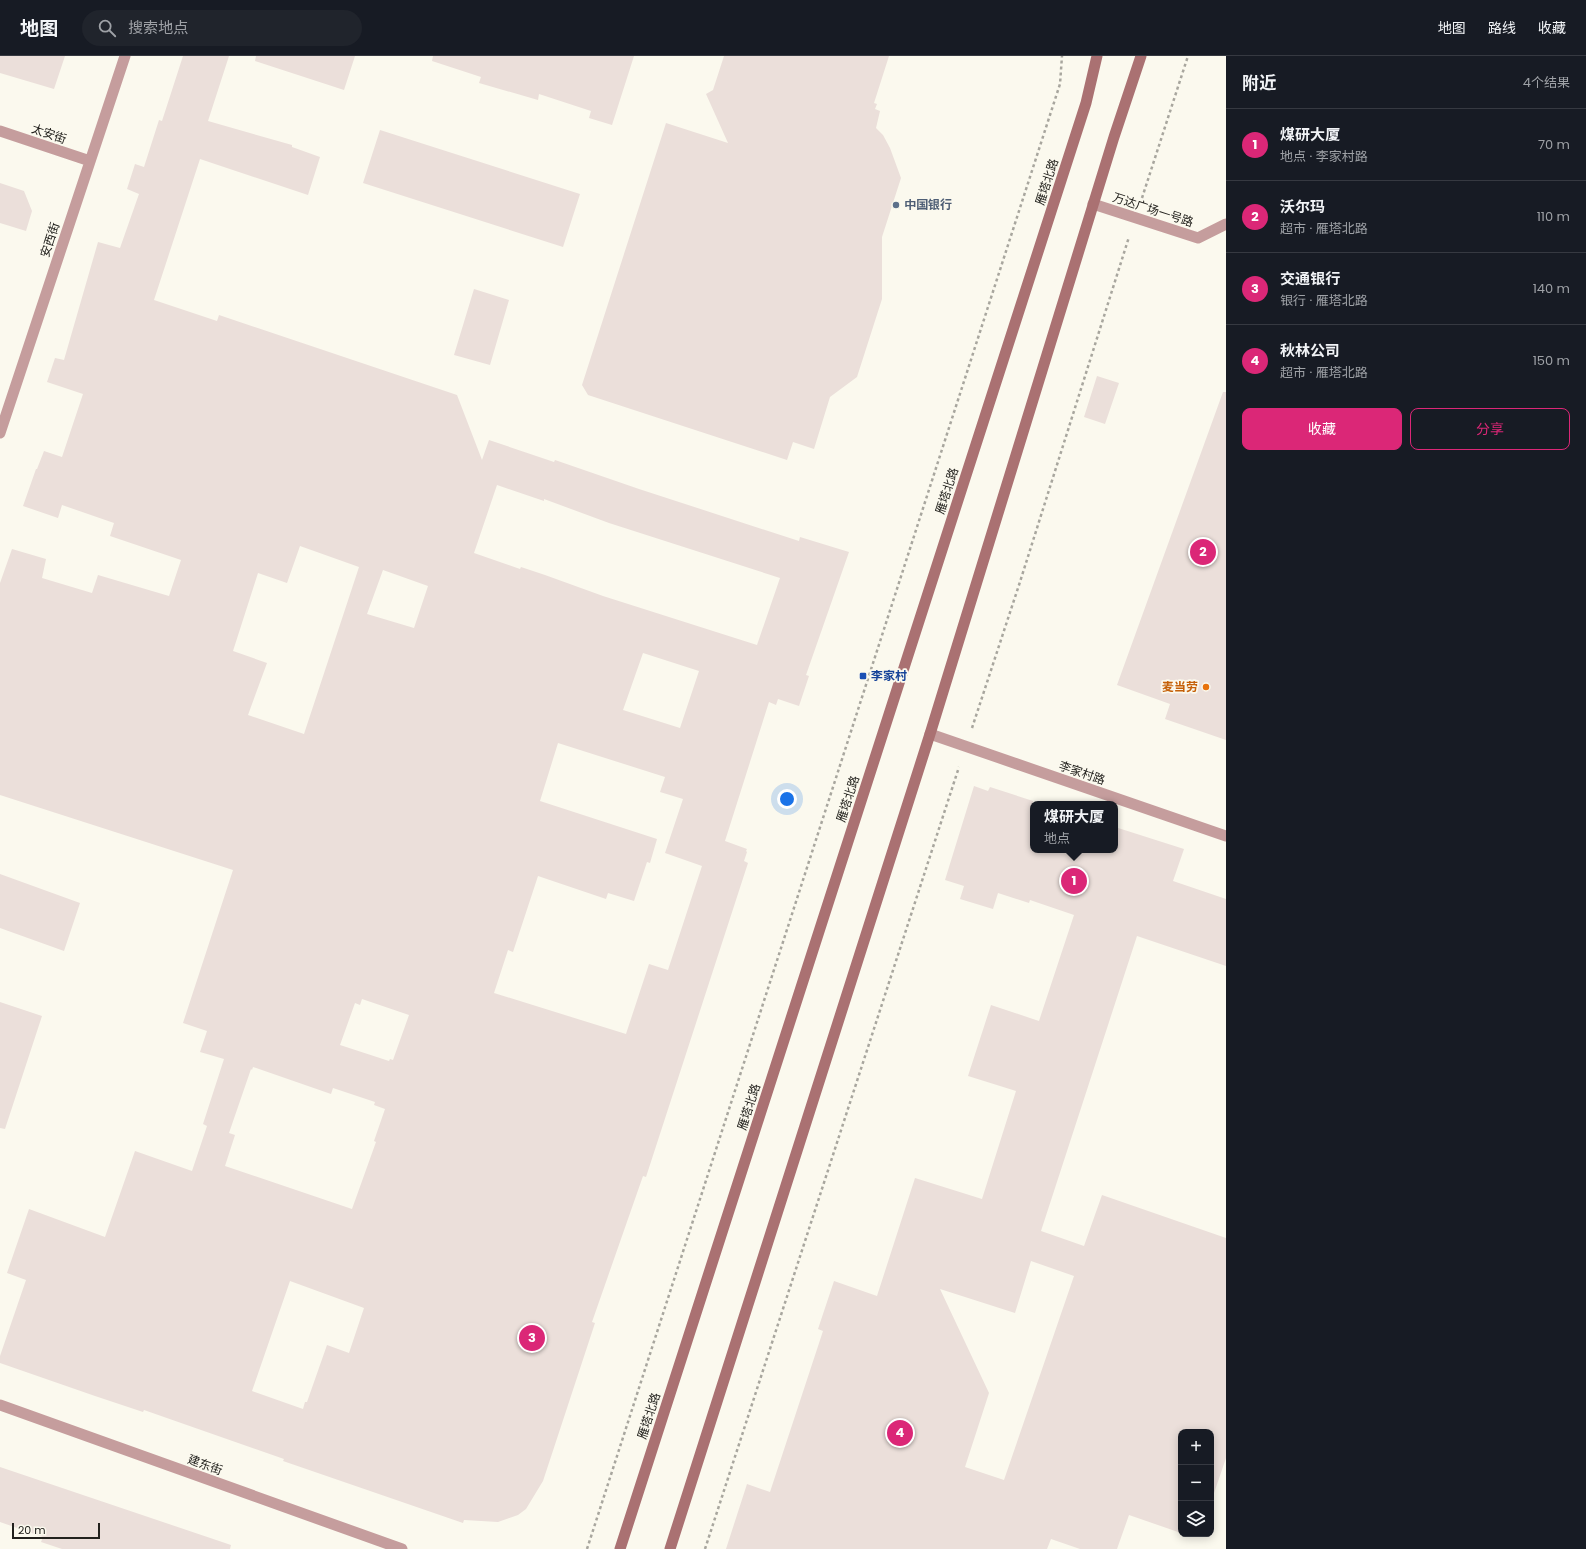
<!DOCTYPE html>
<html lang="zh">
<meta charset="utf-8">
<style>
:root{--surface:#171b24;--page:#20242c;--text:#f1f3f6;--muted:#9ea1a6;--line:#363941;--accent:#db2777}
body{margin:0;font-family:Poppins,"Noto Sans SC",sans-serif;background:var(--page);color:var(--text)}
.controls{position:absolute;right:12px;bottom:12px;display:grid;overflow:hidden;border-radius:8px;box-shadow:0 2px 10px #0003}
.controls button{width:36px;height:36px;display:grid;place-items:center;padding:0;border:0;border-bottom:1px solid var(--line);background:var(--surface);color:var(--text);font:20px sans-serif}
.scale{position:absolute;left:12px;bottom:10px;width:88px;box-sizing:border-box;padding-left:4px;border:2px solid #22211d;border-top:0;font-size:11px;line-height:14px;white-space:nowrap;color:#22211d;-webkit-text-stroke:3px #fbf9ee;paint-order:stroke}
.you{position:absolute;left:787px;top:743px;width:14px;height:14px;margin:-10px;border:3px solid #fff;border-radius:50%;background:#1a73e8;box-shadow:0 0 0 6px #1a73e833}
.badge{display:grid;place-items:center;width:26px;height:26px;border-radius:50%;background:var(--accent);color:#fff;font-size:13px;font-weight:700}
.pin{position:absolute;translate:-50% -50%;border:2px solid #fff;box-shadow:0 1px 4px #0006}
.popup{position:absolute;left:1030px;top:745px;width:88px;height:52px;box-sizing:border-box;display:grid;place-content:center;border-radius:8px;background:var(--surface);filter:drop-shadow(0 1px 3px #0005);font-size:13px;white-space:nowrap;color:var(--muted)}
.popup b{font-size:15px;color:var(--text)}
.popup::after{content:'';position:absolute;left:50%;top:100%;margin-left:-8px;border:8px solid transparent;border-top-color:var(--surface)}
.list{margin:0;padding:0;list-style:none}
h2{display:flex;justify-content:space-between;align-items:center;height:52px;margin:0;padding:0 16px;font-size:17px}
h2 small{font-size:13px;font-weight:400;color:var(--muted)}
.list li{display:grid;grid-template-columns:26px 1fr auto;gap:12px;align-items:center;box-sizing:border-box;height:72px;padding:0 16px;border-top:1px solid var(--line)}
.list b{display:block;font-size:15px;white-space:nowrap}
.list p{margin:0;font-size:13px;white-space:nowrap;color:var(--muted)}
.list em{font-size:13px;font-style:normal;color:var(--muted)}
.actions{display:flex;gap:8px;padding:12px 16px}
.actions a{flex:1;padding:9px 0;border:1px solid var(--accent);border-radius:8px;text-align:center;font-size:14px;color:var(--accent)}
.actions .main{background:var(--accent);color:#fff}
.icon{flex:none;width:22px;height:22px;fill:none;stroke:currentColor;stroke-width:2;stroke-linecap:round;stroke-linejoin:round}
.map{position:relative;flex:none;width:1226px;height:1493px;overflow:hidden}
header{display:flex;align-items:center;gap:24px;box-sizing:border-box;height:56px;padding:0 20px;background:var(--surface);border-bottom:1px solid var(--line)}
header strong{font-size:19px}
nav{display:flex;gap:22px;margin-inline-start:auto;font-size:14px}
.search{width:280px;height:36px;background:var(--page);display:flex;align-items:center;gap:10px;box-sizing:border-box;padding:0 14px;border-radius:22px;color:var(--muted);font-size:15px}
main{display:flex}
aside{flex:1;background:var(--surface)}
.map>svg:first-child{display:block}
</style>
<header>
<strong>地图</strong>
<div class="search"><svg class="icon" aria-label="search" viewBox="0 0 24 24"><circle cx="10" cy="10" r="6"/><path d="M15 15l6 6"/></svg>搜索地点</div>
<nav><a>地图</a><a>路线</a><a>收藏</a></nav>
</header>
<main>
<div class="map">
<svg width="1226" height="1493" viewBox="0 0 1226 1493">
<rect width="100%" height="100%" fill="#fbf9ee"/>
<path fill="#ebdfda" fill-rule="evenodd" d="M 0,0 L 65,0 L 54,33 L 0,17 Z
M 183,0 L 229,0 L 208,65 L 292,89 L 292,91 L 320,101 L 308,139 L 200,103 L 154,244 L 217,265 L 219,259 L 457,339 L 482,404 L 489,384 L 554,406 L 555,404 L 639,433 L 799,485 L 800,481 L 849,496 L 806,619 L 809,620 L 799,650 L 778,643 L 776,649 L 769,646 L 725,785 L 747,793 L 746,795 L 747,796 L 744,805 L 748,807 L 646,1121 L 643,1120 L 592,1266 L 595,1267 L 543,1425 L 526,1453 L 518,1459 L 498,1466 L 464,1464 L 463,1467 L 283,1405 L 284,1403 L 144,1354 L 143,1356 L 95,1340 L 0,1307 L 0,1300 L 26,1224 L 7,1217 L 29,1153 L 105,1181 L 135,1095 L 192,1115 L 207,1070 L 203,1068 L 224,1003 L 200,996 L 207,975 L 183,967 L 233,814 L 0,739 L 0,527 L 12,493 L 46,503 L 42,522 L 92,537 L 98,519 L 169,540 L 181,504 L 110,480 L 114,467 L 62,449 L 58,462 L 23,450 L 36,413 L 37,413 L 44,395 L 62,401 L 83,338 L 47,326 L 55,302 L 64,304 L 98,186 L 120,192 L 139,138 L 127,133 L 135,108 L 144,111 L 159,64 L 162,65 ZM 497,429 L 544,445 L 544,443 L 609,467 L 780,522 L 757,589 L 603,540 L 545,519 L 521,511 L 520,513 L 474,497 ZM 300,490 L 359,511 L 304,678 L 248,659 L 267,607 L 233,595 L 258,517 L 287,527 ZM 383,514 L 428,530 L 414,572 L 367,558 ZM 643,597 L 699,615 L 680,672 L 623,654 ZM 558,687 L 665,721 L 660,736 L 683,743 L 665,797 L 702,810 L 668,914 L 649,908 L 626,978 L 494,937 L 508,894 L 513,896 L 538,820 L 606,843 L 608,837 L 634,845 L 647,806 L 650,807 L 657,783 L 540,745 ZM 362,943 L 409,959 L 393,1004 L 390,1003 L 389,1005 L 340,989 L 355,947 L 360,949 ZM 253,1011 L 331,1038 L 333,1032 L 375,1046 L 374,1049 L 385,1053 L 374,1085 L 376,1086 L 352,1153 L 225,1110 L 235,1079 L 229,1077 L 251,1013 L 252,1014 ZM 290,1225 L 364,1252 L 349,1297 L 327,1289 L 307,1346 L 305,1346 L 303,1353 L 252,1335 Z
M 256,0 L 355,0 L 344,34 L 255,5 Z
M 433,0 L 634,0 L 612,69 L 589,62 L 591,55 L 539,38 L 538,44 L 479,27 L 481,21 L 432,5 Z
M 724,0 L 889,0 L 874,47 L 877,48 L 875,53 L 880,55 L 876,72 L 883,79 L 890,92 L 901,122 L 882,181 L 882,243 L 857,321 L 830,341 L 814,393 L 793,386 L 787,404 L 588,339 L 582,329 L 666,67 L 728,87 L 706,38 L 713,34 Z
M 380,74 L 580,138 L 563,191 L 363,127 Z
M 0,127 L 24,135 L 32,155 L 26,175 L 0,167 Z
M 474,233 L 509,244 L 490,309 L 454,299 Z
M 1097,320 L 1119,327 L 1105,368 L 1084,361 Z
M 1223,336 L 1226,336 L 1226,684 L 1165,663 L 1170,648 L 1117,629 Z
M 974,730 L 988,735 L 990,731 L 1033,745 L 1033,794 L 1115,794 L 1115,771 L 1184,793 L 1173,825 L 1226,843 L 1226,910 L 1137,880 L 1041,1175 L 1084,1190 L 1102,1139 L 1226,1182 L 1226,1402 L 1211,1446 L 1211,1376 L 1181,1376 L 1181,1477 L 1129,1459 L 1117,1493 L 1080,1493 L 1051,1483 L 1047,1493 L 726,1493 L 747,1428 L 770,1436 L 823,1275 L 818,1273 L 834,1225 L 877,1240 L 915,1122 L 982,1143 L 1016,1035 L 968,1020 L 991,949 L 1039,965 L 1074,859 L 1030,844 L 1029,847 L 998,837 L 993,853 L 960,843 L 964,830 L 945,824 ZM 1031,1205 L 1074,1220 L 1004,1424 L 965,1411 L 989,1337 L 940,1233 L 1015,1257 Z
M 0,818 L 80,847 L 64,895 L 0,872 Z
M 0,946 L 42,960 L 5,1073 L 0,1072 Z
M 0,1411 L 231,1489 L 230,1493 L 62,1493 L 41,1486 L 43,1481 L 0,1466 Z"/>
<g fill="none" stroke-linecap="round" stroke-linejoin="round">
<path stroke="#a8a69e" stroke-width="2.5" stroke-dasharray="3 3" stroke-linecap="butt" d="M 1142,142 L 1188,0
M 972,672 L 1019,529 L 1129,181
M 587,1493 L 1060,28 L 1062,0
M 705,1493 L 959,711"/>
<path stroke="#c59d9d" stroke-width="11" d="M 1093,148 L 1198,182 L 1226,168"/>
<path stroke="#c59d9d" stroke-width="11" d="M 0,75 L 90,105
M 0,377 L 125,0
M 930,678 L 1226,780
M 0,1349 L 402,1493"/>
<path stroke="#aa7172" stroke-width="11" d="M 620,1493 L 1086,47 L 1097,0
M 670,1493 L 930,678 L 1114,81 L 1141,0"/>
</g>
<circle fill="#5c6f8a" stroke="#fbf9ee" stroke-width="1.5" cx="896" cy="149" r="4"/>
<rect fill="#1a4fb4" stroke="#fbf9ee" stroke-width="1.5" x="859" y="616" width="8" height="8" rx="2"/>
<circle fill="#e8710a" stroke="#fbf9ee" stroke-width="1.5" cx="1206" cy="631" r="4"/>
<g text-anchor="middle" stroke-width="3.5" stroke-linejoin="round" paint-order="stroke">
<g font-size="12" fill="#22211d" stroke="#fbf9ee">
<text transform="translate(49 78) rotate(19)" y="4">太安街</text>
<text transform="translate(1047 126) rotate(-72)" y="4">雁塔北路</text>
<text transform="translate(1153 154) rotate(18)" y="4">万达广场一号路</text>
<text transform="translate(50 184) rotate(-72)" y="4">安西街</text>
<text transform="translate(947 435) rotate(-72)" y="4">雁塔北路</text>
<text transform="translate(1082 717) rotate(19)" y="4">李家村路</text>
<text transform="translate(848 743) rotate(-72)" y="4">雁塔北路</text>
<text transform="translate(749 1051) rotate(-72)" y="4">雁塔北路</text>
<text transform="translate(649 1360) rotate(-72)" y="4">雁塔北路</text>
<text transform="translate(205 1409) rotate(20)" y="4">建东街</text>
</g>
<g font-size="12" font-weight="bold" fill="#4e5e75" stroke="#fbf9ee" text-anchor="start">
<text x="904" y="153">中国银行</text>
</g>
<g font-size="12" font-weight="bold" fill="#164399" stroke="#fbf9ee" text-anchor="start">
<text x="871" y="624">李家村</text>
</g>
<g font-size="12" font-weight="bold" fill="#c56008" stroke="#fbf9ee" text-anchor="end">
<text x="1198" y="635">麦当劳</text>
</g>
</g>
</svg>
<div class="controls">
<button>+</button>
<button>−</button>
<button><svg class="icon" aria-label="layers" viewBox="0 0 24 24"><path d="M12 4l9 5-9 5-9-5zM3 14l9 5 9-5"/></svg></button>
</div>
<div class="scale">20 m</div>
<div class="you"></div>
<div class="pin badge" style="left:1074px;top:825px">1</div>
<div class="popup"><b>煤研大厦</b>地点</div>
<div class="pin badge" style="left:1203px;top:496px">2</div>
<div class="pin badge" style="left:532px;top:1282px">3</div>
<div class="pin badge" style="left:900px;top:1377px">4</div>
</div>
<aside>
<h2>附近<small>4个结果</small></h2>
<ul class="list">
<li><span class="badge">1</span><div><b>煤研大厦</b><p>地点 · 李家村路</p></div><em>70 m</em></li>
<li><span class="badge">2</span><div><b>沃尔玛</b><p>超市 · 雁塔北路</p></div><em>110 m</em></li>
<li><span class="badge">3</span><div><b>交通银行</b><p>银行 · 雁塔北路</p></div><em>140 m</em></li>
<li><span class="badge">4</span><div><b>秋林公司</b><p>超市 · 雁塔北路</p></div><em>150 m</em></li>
</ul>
<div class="actions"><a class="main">收藏</a><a>分享</a></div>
</aside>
</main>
